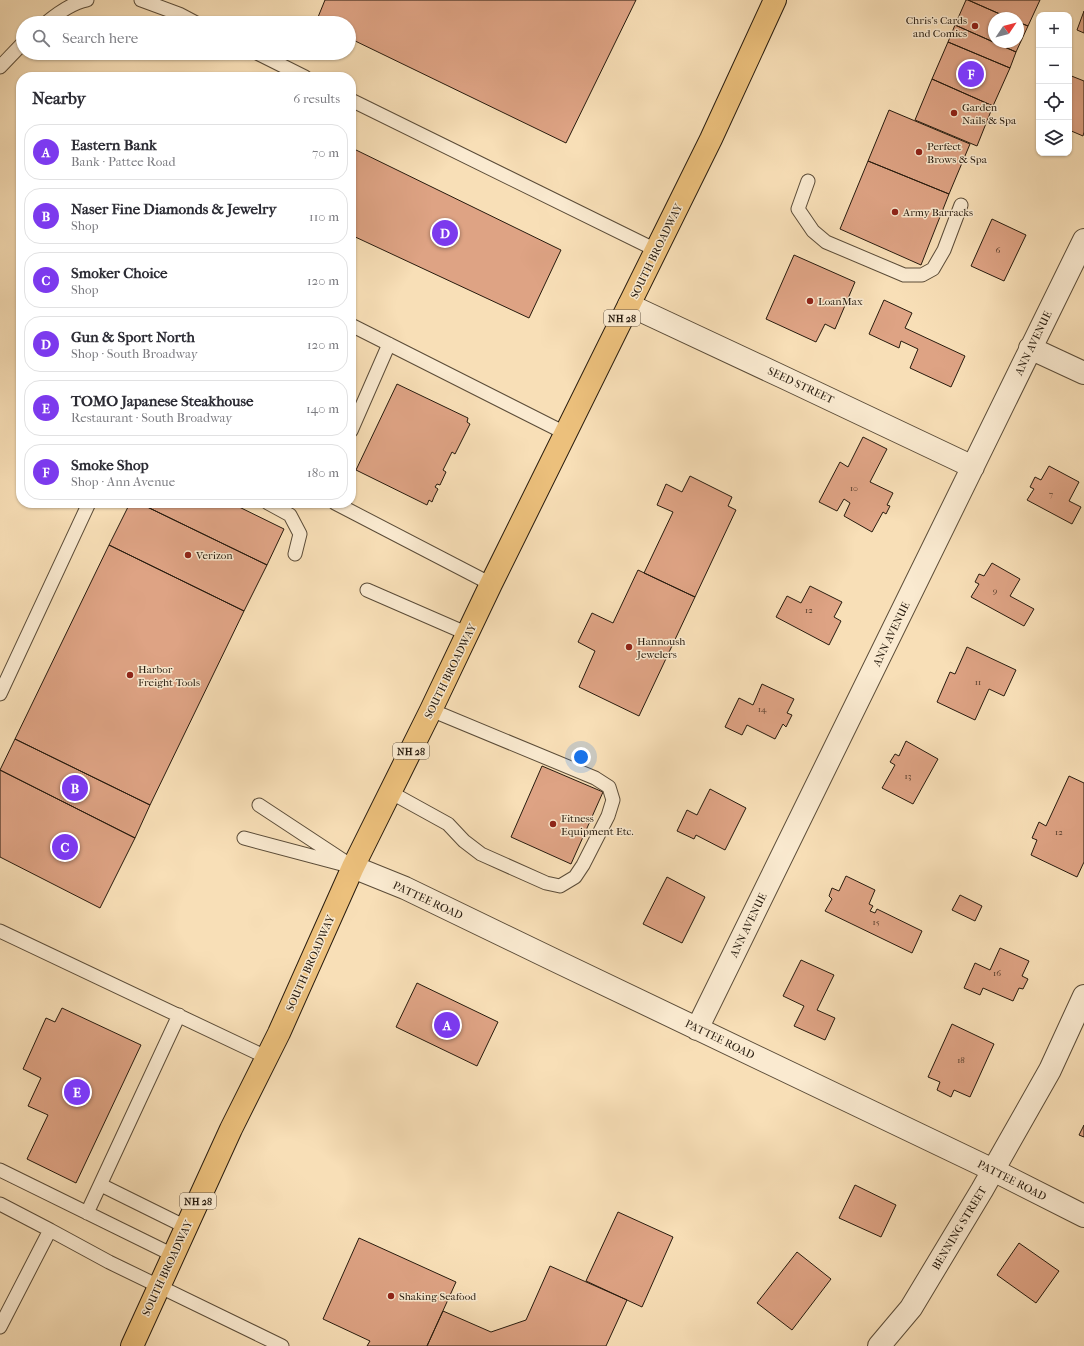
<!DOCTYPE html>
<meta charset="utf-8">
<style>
:root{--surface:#fff;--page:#f7f7f7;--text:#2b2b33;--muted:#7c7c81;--line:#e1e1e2;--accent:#7c3aed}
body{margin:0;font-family:"IM FELL French Canon",serif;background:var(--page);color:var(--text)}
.controls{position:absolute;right:12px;top:12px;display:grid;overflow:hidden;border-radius:8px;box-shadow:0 1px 3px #0004}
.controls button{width:36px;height:36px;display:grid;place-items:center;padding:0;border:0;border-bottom:1px solid var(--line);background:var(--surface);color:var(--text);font:20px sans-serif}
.compass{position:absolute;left:988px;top:12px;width:36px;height:36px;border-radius:50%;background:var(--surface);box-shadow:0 1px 3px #0004;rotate:55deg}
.you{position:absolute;left:581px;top:757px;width:14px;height:14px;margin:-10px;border:3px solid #fff;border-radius:50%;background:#1a73e8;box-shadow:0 0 0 6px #1a73e833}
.badge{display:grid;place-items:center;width:26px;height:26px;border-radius:50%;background:var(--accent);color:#fff;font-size:13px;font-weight:700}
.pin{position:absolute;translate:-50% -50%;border:2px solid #fff;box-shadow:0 1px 4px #0006}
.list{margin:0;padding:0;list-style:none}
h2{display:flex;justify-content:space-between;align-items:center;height:52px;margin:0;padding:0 16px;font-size:17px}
h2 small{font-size:13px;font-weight:400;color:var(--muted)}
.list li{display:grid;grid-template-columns:26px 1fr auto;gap:12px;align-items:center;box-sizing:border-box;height:56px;margin:0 8px 8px;padding:0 8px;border:1px solid var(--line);border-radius:16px}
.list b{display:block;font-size:15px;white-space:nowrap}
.list p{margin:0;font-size:13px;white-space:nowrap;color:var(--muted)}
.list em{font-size:13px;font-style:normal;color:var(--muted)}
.icon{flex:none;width:22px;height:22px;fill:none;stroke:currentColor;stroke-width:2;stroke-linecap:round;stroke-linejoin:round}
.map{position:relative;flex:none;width:1084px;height:1346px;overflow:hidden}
.search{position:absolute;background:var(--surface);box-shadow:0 1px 3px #0004;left:16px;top:16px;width:340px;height:44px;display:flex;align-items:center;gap:10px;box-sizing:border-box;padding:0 14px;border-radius:22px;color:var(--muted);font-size:15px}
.panel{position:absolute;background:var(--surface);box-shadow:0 1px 3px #0004;left:16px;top:72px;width:340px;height:436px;border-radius:16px}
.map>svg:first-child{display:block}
</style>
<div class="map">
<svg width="1084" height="1346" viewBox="0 0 1084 1346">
<rect width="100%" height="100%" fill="#f8dfb7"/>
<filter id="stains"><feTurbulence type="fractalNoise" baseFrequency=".005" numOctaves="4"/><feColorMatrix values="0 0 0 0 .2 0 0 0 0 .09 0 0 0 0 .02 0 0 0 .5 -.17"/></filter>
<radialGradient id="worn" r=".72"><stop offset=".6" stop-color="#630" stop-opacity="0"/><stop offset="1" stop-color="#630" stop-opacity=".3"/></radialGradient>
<path fill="#dea384" stroke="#271b0e" d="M 325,0 L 636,0 L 566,143 L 349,38 L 349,23 L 316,22 Z
M 966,0 L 968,0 L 1009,18 L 994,18 L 994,42 L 1018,42 L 1018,22 L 1028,26 L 1016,52 L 955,25 Z
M 968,0 L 1040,0 L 1028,26 L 1018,22 L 1018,18 L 1009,18 Z
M 1084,11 L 1084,33 L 1077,30 Z
M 955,25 L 1016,52 L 1010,68 L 948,42 Z
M 948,42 L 1010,68 L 993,106 L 932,79 Z
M 1069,75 L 1084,81 L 1084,132 L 1083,136 L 1069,130 Z
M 932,79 L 993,106 L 977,146 L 915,120 Z
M 889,110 L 970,144 L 949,194 L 868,161 Z
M 354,149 L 561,250 L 529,318 L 351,235 L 351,155 Z
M 868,161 L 949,194 L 921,265 L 840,229 Z
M 992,219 L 1026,235 L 1004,281 L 971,266 Z
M 794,255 L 855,282 L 835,329 L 825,324 L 816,342 L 766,319 Z
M 884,300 L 912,313 L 905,328 L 965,356 L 951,387 L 910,368 L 918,349 L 901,341 L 899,348 L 869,334 Z
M 397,384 L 468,418 L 467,422 L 470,424 L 455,454 L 452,452 L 443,470 L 446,472 L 440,485 L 437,484 L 435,487 L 438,489 L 434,497 L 432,502 L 429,500 L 427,505 L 356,470 Z
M 863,437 L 887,449 L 870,482 L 893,493 L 887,505 L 890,506 L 886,514 L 883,512 L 872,532 L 844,516 L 850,503 L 844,499 L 837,511 L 819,502 L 840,462 L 848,467 Z
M 1049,466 L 1079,482 L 1069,501 L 1081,507 L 1072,524 L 1027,500 L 1034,489 L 1030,487 L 1035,477 L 1041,480 Z
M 690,476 L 732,497 L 728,506 L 736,510 L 695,597 L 644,573 L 673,512 L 657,505 L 666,484 L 682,492 Z
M 130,503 L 139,503 L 267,565 L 244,611 L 109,545 Z
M 139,503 L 231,503 L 284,529 L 267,565 Z
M 109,545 L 244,611 L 150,805 L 15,739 Z
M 992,563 L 1020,579 L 1010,596 L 1034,609 L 1024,626 L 971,597 L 979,584 L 975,582 L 979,574 L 984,576 Z
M 638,570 L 695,597 L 639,716 L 579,687 L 595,651 L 578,642 L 592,613 L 613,623 Z
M 810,586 L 842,602 L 834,617 L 841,621 L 829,645 L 776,617 L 787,596 L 801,603 Z
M 967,647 L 1016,670 L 1004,696 L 989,689 L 975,720 L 937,702 L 950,672 L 955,674 Z
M 762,684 L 794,699 L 787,713 L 792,715 L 786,727 L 783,724 L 775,739 L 747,725 L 742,735 L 725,727 L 739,698 L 753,705 Z
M 15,739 L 150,805 L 135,838 L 0,770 Z
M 906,741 L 938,759 L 913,804 L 882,788 L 895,765 L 890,762 L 895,754 L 899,756 Z
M 542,766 L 603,792 L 571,864 L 511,837 Z
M 0,770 L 135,838 L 100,908 L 0,857 Z
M 1069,776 L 1084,783 L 1084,862 L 1077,877 L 1031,855 L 1037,840 L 1032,838 L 1039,822 L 1046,826 Z
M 710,789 L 746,808 L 725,850 L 696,835 L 694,839 L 677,831 L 687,810 L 697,815 Z
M 846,876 L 875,890 L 869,904 L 873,906 L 870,911 L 875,913 L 877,909 L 922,931 L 912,953 L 825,911 L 832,899 L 829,896 L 832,888 L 839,891 Z
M 667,877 L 705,897 L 682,943 L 643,924 Z
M 960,895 L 982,906 L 975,921 L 952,910 Z
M 1000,948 L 1029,961 L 1022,976 L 1028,979 L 1023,989 L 1019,988 L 1013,1001 L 983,988 L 980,995 L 964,988 L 975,963 L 990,970 Z
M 801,960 L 834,975 L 817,1010 L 835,1018 L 825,1040 L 794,1026 L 804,1006 L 783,996 Z
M 417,983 L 498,1022 L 477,1066 L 396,1027 Z
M 62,1008 L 141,1045 L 76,1183 L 27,1159 L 48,1115 L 28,1106 L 41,1078 L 23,1069 L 46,1018 L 55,1022 Z
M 952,1024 L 994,1044 L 970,1097 L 954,1090 L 951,1097 L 937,1090 L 940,1082 L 928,1077 Z
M 1084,1125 L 1084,1137 L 1079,1135 Z
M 855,1185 L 896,1205 L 881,1237 L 839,1218 Z
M 618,1212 L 673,1237 L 642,1307 L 586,1281 Z
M 359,1238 L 456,1282 L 427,1346 L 367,1346 L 370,1341 L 323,1319 Z
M 1019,1243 L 1059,1271 L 1036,1303 L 997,1275 Z
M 797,1252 L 831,1279 L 792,1330 L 757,1303 Z
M 550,1266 L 627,1300 L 606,1346 L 427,1346 L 443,1311 L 491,1332 L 526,1320 Z"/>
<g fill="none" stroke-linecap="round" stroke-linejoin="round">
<g stroke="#5b4c38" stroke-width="15">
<path id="service" d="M 141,0 L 179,14 L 196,23
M 46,23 C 58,13 72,3 87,0
M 257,53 L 305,77
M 0,67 L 23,43
M 351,100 L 656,250
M 808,181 L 798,209 L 813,231 L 826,242 L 904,275 L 922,275 L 933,269 L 944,250 L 961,205
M 351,325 L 565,433
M 351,431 L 389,344
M 268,503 L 290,515 L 300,534 L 295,554
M 335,503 L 491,584
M 367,590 L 468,634
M 0,694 L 89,503
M 390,792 L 448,824 L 464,841 L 481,854 L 546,883 L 560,886 L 575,877 L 583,865 L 608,816 L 613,800 L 609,787 L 595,778 L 431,710
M 259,805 L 344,861
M 244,838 L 353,867
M 0,931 L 266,1057
M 0,1170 L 173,1255
M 101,1185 L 186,1227
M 0,1204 L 50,1230
M 87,1213 L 179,1015
M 0,1327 L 50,1230 L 109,1262 L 282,1346"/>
</g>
<g stroke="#5b4c38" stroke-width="24">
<path id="minor" d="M 629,305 L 785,378 L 973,467
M 1030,348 L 1084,373
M 353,867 L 405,888 L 552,959 L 993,1170 L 1084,1216
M 697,1029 L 1084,240
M 879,1346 L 911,1308 L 982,1190 L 1050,1070 L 1084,996"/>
</g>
<g stroke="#271b0e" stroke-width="24">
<path id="primary" d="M 132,1346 L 231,1129 L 279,1033 L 353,867 L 431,710 L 491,584 L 711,139 L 775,0"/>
</g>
<use href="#service" stroke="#faead0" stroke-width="13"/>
<use href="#minor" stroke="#faead0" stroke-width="22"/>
<use href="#primary" stroke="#ecc07c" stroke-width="22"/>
</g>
<g fill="#8f2418" stroke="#faead0" stroke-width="1.5">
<circle cx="975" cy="26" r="4"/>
<circle cx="954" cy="113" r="4"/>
<circle cx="919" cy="152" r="4"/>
<circle cx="895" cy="212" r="4"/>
<circle cx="810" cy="301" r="4"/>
<circle cx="188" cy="555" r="4"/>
<circle cx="629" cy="647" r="4"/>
<circle cx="130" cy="675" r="4"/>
<circle cx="553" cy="824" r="4"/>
<circle cx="391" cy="1296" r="4"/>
</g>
<g text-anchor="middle" stroke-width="3" stroke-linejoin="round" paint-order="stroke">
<g font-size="9" fill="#553d2c">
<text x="998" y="253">6</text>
<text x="854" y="491">10</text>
<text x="1051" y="497">7</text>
<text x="995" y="593">9</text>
<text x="809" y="613">12</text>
<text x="978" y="685">11</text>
<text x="762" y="712">14</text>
<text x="908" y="779">13</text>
<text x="1059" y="835">12</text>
<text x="876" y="925">15</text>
<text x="997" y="976">16</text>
<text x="961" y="1063">18</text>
</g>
<g fill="#faead0" stroke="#665948" stroke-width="1">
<rect x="604" y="310" width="36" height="16" rx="3"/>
<rect x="393" y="743" width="36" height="16" rx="3"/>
<rect x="180" y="1193" width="36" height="16" rx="3"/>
</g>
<g font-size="10" font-weight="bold" fill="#271b0e">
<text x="622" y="322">NH 28</text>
<text x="411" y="755">NH 28</text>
<text x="198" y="1205">NH 28</text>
</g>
<g font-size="11" fill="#271b0e" stroke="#faead0" text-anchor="start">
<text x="967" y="24" text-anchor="end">Chris's Cards<tspan x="967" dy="13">and Comics</tspan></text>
<text x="962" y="111">Garden<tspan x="962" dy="13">Nails &amp; Spa</tspan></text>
<text x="927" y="150">Perfect<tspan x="927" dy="13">Brows &amp; Spa</tspan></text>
<text x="903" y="216">Army Barracks</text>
<text x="818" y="305">LoanMax</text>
<text x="196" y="559">Verizon</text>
<text x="637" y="645">Hannoush<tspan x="637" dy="13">Jewelers</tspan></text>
<text x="138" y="673">Harbor<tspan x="138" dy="13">Freight Tools</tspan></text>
<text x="561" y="822">Fitness<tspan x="561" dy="13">Equipment Etc.</tspan></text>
<text x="399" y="1300">Shaking Seafood</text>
</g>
<g font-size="11" fill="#271b0e" stroke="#faead0">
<text transform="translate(656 251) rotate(-64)" y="4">SOUTH BROADWAY</text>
<text transform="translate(1033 343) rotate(-64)" y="4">ANN AVENUE</text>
<text transform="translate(801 385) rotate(25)" y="4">SEED STREET</text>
<text transform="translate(891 634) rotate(-64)" y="4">ANN AVENUE</text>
<text transform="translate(450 671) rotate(-64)" y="4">SOUTH BROADWAY</text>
<text transform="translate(428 900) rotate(25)" y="4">PATTEE ROAD</text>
<text transform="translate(748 925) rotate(-64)" y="4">ANN AVENUE</text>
<text transform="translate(310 963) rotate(-66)" y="4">SOUTH BROADWAY</text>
<text transform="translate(720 1039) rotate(26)" y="4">PATTEE ROAD</text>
<text transform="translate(1012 1180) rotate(27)" y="4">PATTEE ROAD</text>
<text transform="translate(959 1228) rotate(-59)" y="4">BENNING STREET</text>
<text transform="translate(167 1268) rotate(-65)" y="4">SOUTH BROADWAY</text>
</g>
</g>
<rect width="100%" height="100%" filter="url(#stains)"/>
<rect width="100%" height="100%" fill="url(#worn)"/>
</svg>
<div class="controls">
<button>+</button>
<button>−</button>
<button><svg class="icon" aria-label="locate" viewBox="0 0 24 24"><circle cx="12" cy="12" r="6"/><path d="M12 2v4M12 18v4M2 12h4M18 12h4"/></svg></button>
<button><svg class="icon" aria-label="layers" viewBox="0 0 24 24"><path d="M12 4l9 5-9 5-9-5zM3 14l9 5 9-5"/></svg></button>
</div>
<svg class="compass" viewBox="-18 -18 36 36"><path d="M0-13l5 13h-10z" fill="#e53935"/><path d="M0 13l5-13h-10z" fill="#7c7c81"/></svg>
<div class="you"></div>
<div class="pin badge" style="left:447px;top:1025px">A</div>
<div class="pin badge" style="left:75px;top:788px">B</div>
<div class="pin badge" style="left:65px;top:847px">C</div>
<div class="pin badge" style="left:445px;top:233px">D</div>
<div class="pin badge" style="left:77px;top:1092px">E</div>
<div class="pin badge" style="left:971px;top:74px">F</div>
<div class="search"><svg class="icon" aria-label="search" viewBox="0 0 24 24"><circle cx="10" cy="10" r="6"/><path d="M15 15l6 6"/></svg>Search here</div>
<section class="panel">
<h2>Nearby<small>6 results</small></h2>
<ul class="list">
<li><span class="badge">A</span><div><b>Eastern Bank</b><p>Bank · Pattee Road</p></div><em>70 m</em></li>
<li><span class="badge">B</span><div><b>Naser Fine Diamonds &amp; Jewelry</b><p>Shop</p></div><em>110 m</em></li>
<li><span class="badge">C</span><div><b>Smoker Choice</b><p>Shop</p></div><em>120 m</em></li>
<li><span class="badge">D</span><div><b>Gun &amp; Sport North</b><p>Shop · South Broadway</p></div><em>120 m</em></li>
<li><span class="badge">E</span><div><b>TOMO Japanese Steakhouse</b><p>Restaurant · South Broadway</p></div><em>140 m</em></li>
<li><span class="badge">F</span><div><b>Smoke Shop</b><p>Shop · Ann Avenue</p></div><em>180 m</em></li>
</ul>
</section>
</div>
